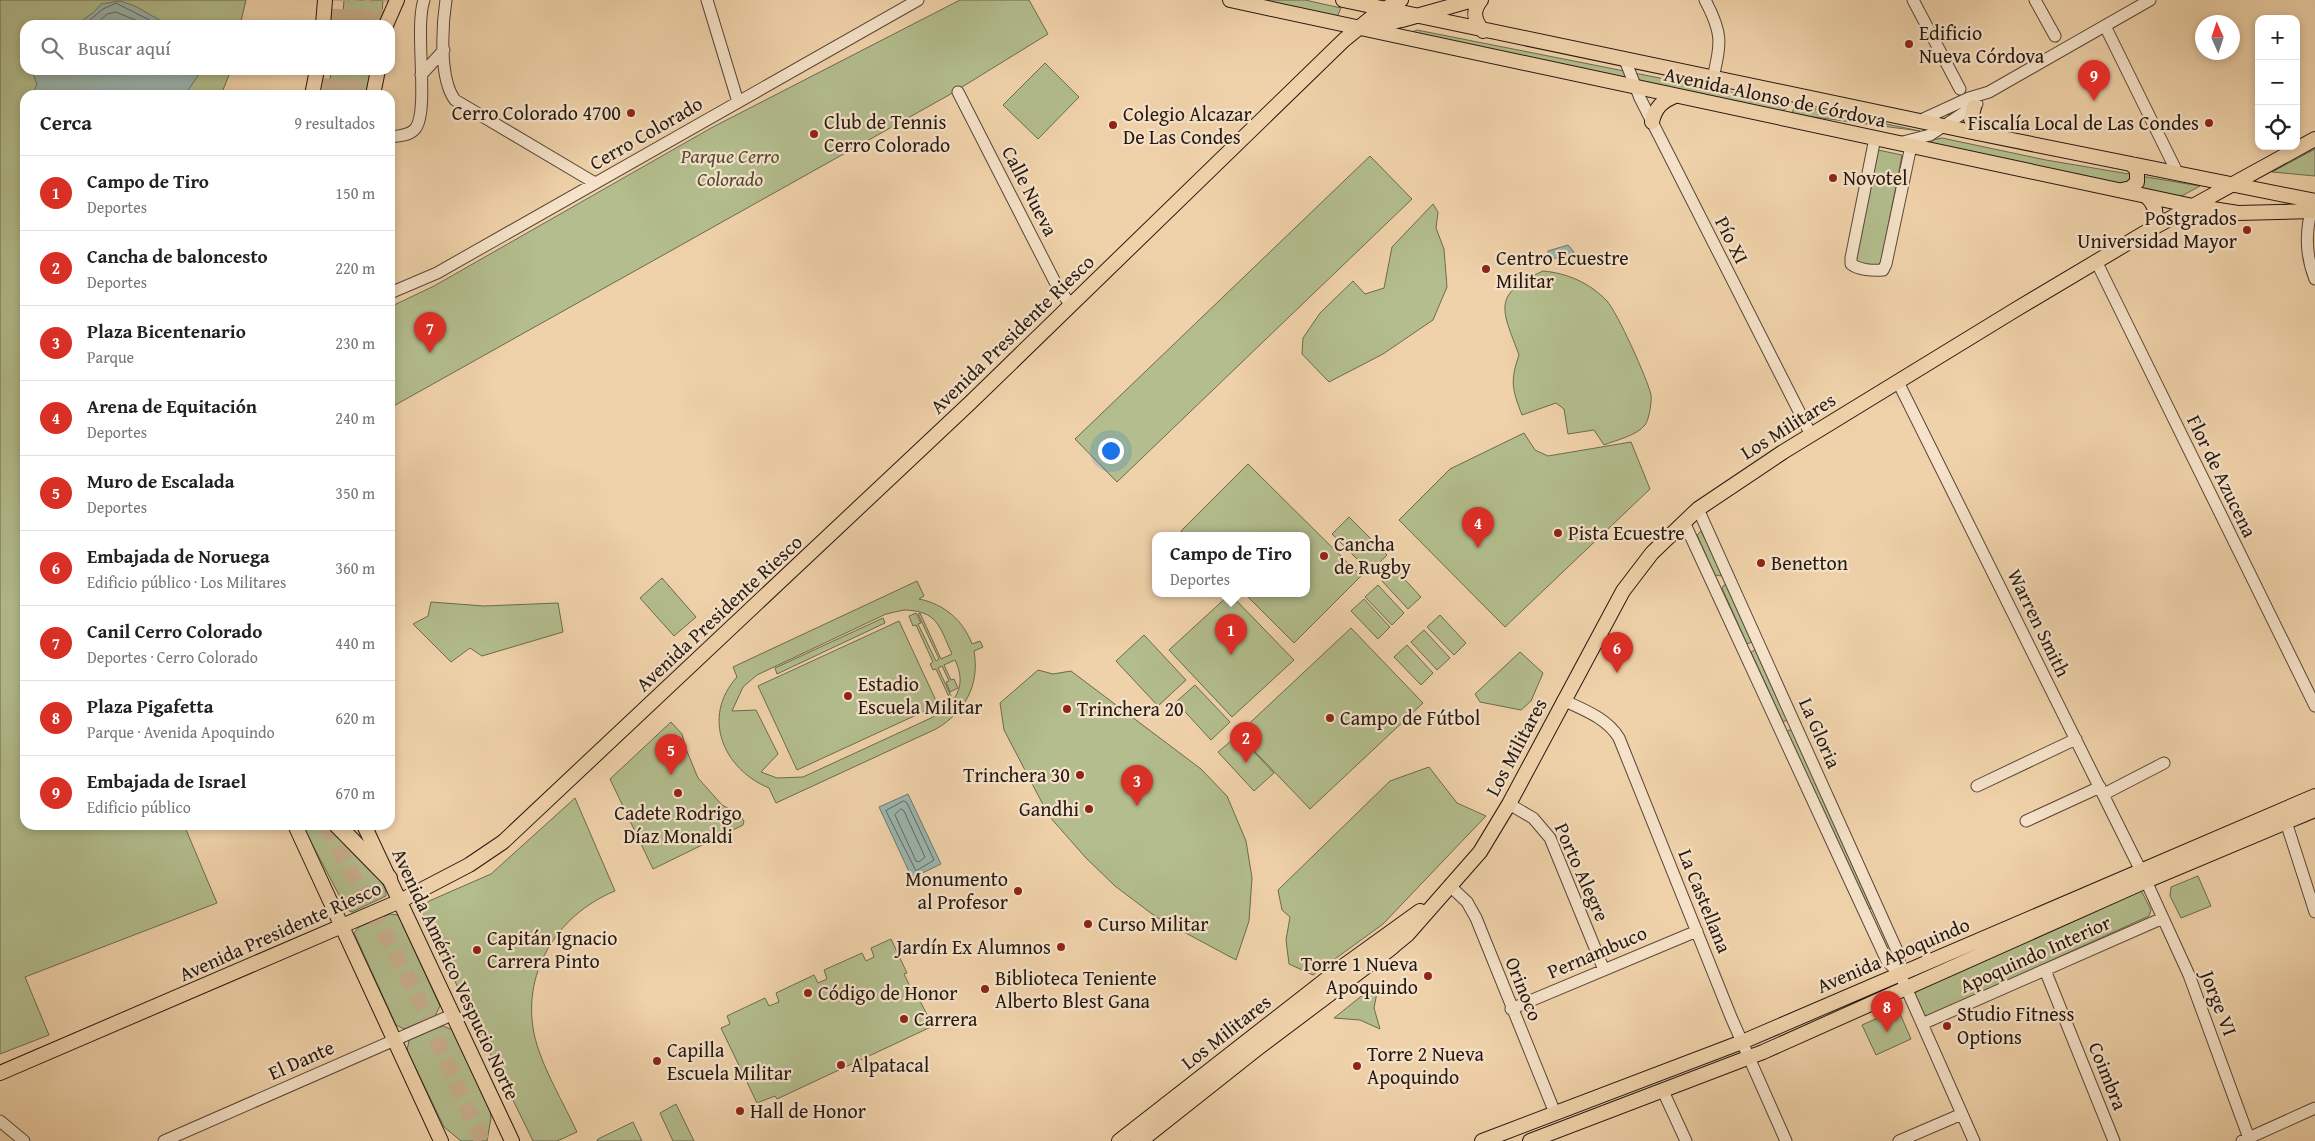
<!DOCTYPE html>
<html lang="es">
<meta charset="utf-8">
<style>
:root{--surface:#fff;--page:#f6f6f6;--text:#222;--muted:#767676;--line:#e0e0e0;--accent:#d93025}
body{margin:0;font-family:"Gentium Book Plus",serif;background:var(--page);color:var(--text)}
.controls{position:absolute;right:15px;top:15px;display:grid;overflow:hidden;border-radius:10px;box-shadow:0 2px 8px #0003}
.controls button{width:45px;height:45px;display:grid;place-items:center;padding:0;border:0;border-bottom:1px solid var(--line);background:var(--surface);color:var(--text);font:25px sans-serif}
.compass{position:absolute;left:2195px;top:15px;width:45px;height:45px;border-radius:50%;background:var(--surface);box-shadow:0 2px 8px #0003;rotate:357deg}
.you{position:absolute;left:1110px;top:450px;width:18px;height:18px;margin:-12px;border:4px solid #fff;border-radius:50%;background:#1a73e8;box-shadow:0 0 0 8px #1a73e833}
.badge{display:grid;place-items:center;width:32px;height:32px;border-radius:50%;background:var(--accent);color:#fff;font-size:16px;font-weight:700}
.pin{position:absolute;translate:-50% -41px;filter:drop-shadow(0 1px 2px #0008)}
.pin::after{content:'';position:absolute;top:26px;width:18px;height:15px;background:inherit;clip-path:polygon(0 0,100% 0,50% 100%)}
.popup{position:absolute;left:1152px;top:532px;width:158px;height:65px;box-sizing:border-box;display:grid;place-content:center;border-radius:10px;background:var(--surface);filter:drop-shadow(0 1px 4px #0005);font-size:16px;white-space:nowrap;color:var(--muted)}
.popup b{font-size:19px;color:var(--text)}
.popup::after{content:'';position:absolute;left:50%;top:100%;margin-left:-10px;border:10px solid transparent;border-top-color:var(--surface)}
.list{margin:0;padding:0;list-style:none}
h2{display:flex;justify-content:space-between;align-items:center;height:65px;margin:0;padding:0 20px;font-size:21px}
h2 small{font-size:16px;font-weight:400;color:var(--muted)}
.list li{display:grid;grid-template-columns:32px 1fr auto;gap:15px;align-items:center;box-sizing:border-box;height:75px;padding:0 20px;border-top:1px solid var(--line)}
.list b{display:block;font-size:19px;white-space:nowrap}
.list p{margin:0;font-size:16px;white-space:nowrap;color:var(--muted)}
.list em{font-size:16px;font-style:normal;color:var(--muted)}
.icon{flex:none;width:28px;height:28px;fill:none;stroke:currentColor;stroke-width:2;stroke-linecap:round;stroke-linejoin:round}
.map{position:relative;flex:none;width:2315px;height:1141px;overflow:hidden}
.search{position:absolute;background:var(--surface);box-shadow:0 2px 8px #0003;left:20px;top:20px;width:375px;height:55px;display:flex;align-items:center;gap:12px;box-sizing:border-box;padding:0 18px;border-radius:15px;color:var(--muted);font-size:19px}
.panel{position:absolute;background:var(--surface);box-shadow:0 2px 8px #0003;left:20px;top:90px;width:375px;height:740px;border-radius:15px}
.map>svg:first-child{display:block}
</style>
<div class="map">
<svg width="2315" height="1141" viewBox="0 0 2315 1141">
<rect width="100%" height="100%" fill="#f0d2aa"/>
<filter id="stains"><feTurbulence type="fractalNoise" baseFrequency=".004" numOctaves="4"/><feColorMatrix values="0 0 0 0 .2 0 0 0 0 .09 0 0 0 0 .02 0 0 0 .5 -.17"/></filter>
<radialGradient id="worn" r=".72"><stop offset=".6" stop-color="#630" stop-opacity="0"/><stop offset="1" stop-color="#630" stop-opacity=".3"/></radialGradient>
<path fill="#b3bd8d" stroke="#6c6a50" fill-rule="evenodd" d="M 0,0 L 246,0 L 240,25 L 25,25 L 25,70 L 231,70 L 221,95 L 25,95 L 25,825 L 184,825 L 217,903 L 25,977 L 49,1035 L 0,1054 Z
M 344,0 L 383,0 L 381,25 L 342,25 Z
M 960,0 L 1029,0 L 1048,34 L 949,95 L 390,408 L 390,307 L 434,286 L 711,128 Z
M 1254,0 L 1305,0 L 1341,8 L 1337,17 Z
M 1417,30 L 1786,103 L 1787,108 L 1782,111 L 1768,109 L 1412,32 Z
M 1045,63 L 1079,97 L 1038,139 L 1003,105 Z
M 332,70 L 372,70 L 367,95 L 326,95 Z
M 1796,105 L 1920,131 L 1791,114 Z
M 1942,138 L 2046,160 L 2200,186 L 2178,198 L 1931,147 L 1932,140 Z
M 2315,149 L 2315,176 L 2272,172 Z
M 1878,150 L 1902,155 L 1880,268 L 1854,264 Z
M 1370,156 L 1412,199 L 1117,482 L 1075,439 Z
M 1433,204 L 1438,212 L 1436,228 L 1444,249 L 1447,287 L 1433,320 L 1383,354 L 1329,382 L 1302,354 L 1303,338 L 1320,313 L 1353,281 L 1365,294 L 1384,288 L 1392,247 Z
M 1543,271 C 1567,273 1590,283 1607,301 C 1617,312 1648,380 1651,395 C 1652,401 1649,420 1645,425 C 1636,436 1616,440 1604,445 L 1594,430 L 1568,434 L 1564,409 L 1556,403 L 1522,415 C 1512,389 1510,381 1519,355 C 1502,309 1491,295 1543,271 Z
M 1524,433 L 1535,450 L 1548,456 L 1631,442 L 1650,489 L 1505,627 L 1399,520 L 1450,469 Z
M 1248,464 L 1361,576 L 1294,643 L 1245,594 L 1306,594 L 1306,536 L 1187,536 L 1181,531 Z
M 1349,517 L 1387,555 L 1370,572 L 1332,534 Z
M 1701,531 L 1722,572 L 1721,576 L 1715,575 L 1697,535 Z
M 1395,569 L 1421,597 L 1408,609 L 1382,581 Z
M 662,578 L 696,617 L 674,636 L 640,598 Z
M 917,581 L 924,596 L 919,599 C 944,604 963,620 972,644 L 980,641 L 983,647 L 974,651 C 980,685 965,712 936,729 L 776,803 L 769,788 C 723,769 701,717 737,677 L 733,667 ZM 904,610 C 938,611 939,626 952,654 L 941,659 L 920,613 L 918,614 L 939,659 L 936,661 L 918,624 L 921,623 L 916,613 L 909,616 L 913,626 L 916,625 L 933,662 L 930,664 L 933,670 L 936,669 L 950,699 L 952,698 L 938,668 L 942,666 L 949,681 L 946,682 L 950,692 L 958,688 L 954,679 L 951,680 L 944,665 L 955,660 C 968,687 955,704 931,718 L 803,777 L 777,778 L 761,772 L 778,754 L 756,710 L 732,711 L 743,687 L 757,675 L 886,614 Z
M 1378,585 L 1404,613 L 1392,625 L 1365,597 Z
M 1724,585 L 1728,585 L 1754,641 L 1747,644 L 1722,588 Z
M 1230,594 L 1294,660 L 1232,717 L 1169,650 Z
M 1364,599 L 1390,627 L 1378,639 L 1351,611 Z
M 431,602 L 484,606 L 558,603 L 563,632 L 482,656 L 470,648 L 451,662 L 413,624 L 428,616 Z
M 1440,615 L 1466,643 L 1454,655 L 1427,627 Z
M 883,618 L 885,623 L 777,674 L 775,668 Z
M 899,621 L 938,705 L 797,770 L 758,686 Z
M 1351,628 L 1423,703 L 1310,809 L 1238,734 Z
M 1424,630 L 1450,658 L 1437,670 L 1411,642 Z
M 1144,635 L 1186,680 L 1158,706 L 1116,661 Z
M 1407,645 L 1433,673 L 1421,685 L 1394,657 Z
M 1757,649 L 1789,719 L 1783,722 L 1751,652 Z
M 1520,652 L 1543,673 L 1531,701 L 1521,710 L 1480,702 L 1475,694 Z
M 1038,670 L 1053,674 L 1071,671 L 1201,769 L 1227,796 L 1246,841 L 1252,878 L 1249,921 L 1236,960 L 1156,917 L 1115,886 L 1086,858 L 1049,816 L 1004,730 L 1000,703 Z
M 1195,685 L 1230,722 L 1211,740 L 1176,702 Z
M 671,722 L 682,734 L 686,749 L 698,778 L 722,805 L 739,814 L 744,821 L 743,825 L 653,869 L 610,779 Z
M 1793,729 L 1874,907 L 1868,909 L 1787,731 Z
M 1238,735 L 1274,773 L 1254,791 L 1218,752 Z
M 1429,767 L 1457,803 L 1486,816 L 1383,924 L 1313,975 L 1289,964 L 1286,940 L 1290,917 L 1282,910 L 1278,890 L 1390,781 Z
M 575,798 L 615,891 C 556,915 520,975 535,1038 C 542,1067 564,1104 577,1132 L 557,1141 L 533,1141 L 423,916 L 422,910 L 429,901 L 491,874 Z
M 302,825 L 331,825 C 344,839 388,878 386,896 L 352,912 L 347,910 Z
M 2198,876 L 2211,906 L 2181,918 L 2170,896 L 2171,887 Z
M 2136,890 L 2142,892 L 2151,910 L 2149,916 L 1929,1016 L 1924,1015 L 1915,994 L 1918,989 Z
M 390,914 L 398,915 L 440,1006 L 435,1016 L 404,1029 L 396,1025 L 354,933 L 359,927 Z
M 891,939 L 907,973 L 904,974 L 916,999 L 919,999 L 933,1026 L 777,1099 L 775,1096 L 757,1103 L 721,1028 L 730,1024 L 727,1016 L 765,998 L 769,1006 L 779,1002 L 776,993 L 814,975 L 818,983 L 827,979 L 824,970 L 862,953 L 866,961 L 874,957 L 871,948 Z
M 1379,982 L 1374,1008 L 1380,1029 L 1360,1020 L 1334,1018 Z
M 1898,1009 L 1911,1039 L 1876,1055 L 1862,1025 Z
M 443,1026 L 453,1030 L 490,1110 L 491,1118 L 487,1141 L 461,1141 L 444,1127 L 407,1050 L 409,1041 L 411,1039 Z
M 676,1104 L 694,1141 L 673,1141 L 660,1113 Z
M 633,1122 L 642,1141 L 597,1141 L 598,1139 Z"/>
<path fill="#9bb6af" stroke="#6c7770" d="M 120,1 L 135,6 L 168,25 L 76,25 L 94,12 L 101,4 Z
M 32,70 L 198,70 L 199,74 L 185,95 L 31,95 L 37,85 Z
M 1568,245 L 1574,252 L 1571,258 L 1555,258 L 1550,261 L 1548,259 L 1548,251 Z
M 908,794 L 941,864 L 912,878 L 879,807 Z"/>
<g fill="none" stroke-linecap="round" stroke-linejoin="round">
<path stroke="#606760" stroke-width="1" d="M 84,25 L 103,9 L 116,3 L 159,25
M 95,25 L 107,14 L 116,12 L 147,25
M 904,801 L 907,803 L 934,860 L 916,871 L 886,811 Z
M 901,809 L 904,811 L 925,857 L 919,862 L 916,861 L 895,815 Z"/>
<path stroke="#c8ad8c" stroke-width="16" stroke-dasharray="16 8" stroke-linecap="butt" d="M 338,25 L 339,0
M 351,25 L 353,0
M 362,25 L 369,0
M 379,25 L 389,0
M 329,95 L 333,70
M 341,95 L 349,70
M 352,95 L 362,70
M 326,825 L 416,993 L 482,1141"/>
<g stroke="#584638" stroke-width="13">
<path id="minor" d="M 446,0 C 442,26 439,79 455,100 L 595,183
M 707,0 L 738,102
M 1705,0 C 1723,34 1721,42 1713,78
M 1913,0 L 1960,89
M 2035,0 L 2055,36
M 2105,26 L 2177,172
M 1625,60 L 1640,98 L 1811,435
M 421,75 L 444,50
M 958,92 L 1055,282 L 1071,306
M 1919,121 L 1969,98 L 1989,92 L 2150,0
M 390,137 C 398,136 409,136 415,129 C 430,112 414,28 424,0
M 1875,138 L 1851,258 L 1851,264 C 1859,270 1873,271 1883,270 L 1886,264 L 1911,146
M 1899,143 L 1930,135 L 1977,104
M 2313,205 C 2305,230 2305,254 2315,279
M 2096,261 L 2315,706
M 390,293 L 437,273 L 918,0
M 1898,382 L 2146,881 L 2189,975 L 2250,1141
M 1698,509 L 1899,955 L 1900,974 L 1974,1141
M 1684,522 L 1887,961 L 1900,974
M 1563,700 C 1584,710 1607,718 1619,738 L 1731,1017 L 1786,1141
M 1977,786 L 2076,739
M 2104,794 L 2164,763
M 1509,804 L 1533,818 L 1550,838 L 1604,970
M 2026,821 L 2100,787
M 2286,822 L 2315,912
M 1450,886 L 1467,902 L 1476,918 L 1555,1113
M 2045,970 L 2114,1141
M 1511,1009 L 1697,931
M 1922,1024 L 2163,918
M 1663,1091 L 1686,1141
M 0,1121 L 24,1141
M 164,1141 L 454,1014
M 1899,1141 L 1962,1114
M 2242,1141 L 2315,1108"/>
</g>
<g stroke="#261812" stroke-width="16">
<path id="major" d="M 1230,0 L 2193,206 L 2238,213 L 2315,211
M 1343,0 L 1977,133 L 2315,201
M 1481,0 C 1472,11 1474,20 1483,31
M 323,25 L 325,0
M 386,25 L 397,0
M 1373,26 L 1402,20 L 1473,0
M 312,95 L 317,70
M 373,95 L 378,70
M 1974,107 L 1971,119 L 1977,133
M 1652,122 C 1655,108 1662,101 1675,96
M 2122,190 L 2131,188 L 2137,182 L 2137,170 L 2131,164
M 2146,196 C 2157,206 2158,217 2151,229
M 295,825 L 441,1141
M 364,825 L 512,1141
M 1386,952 L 1408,934 L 1480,852 L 1509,804 L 1623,591 L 1652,553 L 1698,509 L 1783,452 L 2015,310 L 2151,229 L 2315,139
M 0,1073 L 400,901 L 469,865 L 503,842 L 971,402 L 1344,40 L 1377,13 L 1401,0
M 1119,1141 L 1338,970 L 1420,911
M 1482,1141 L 1742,1042 L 2315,796
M 1530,1141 L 1763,1052 L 2146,881 L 2315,810"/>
</g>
<g stroke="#261812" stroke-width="18">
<path id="highway" d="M 337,825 L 389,878
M 1139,1141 L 1259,1046 L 1392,946"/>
</g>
<use href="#minor" stroke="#f5e2c8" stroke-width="11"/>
<use href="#major" stroke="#f0d2aa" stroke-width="14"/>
<use href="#highway" stroke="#f0d2aa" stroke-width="16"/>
</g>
<g fill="#8f2418" stroke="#f5e2c8" stroke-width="2">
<circle cx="1909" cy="44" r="5"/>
<circle cx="631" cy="113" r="5"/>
<circle cx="2209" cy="123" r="5"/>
<circle cx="1113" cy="125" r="5"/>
<circle cx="814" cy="134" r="5"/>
<circle cx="1833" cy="178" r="5"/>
<circle cx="2247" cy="230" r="5"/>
<circle cx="1486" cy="269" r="5"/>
<circle cx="1558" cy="533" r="5"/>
<circle cx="1324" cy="556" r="5"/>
<circle cx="1761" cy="563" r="5"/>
<circle cx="848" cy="696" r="5"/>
<circle cx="1067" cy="709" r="5"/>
<circle cx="1330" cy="718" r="5"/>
<circle cx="1080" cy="775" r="5"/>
<circle cx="678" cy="793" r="5"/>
<circle cx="1089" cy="809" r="5"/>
<circle cx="1018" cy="891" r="5"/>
<circle cx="1088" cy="924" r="5"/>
<circle cx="1061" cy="947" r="5"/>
<circle cx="477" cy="950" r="5"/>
<circle cx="1428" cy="976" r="5"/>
<circle cx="985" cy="989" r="5"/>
<circle cx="808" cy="993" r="5"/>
<circle cx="904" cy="1019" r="5"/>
<circle cx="1947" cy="1026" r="5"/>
<circle cx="657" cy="1061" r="5"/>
<circle cx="841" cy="1065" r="5"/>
<circle cx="1357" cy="1066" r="5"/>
<circle cx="740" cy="1111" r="5"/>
</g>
<g text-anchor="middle" stroke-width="4.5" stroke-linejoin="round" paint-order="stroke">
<g font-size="20" fill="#261812" stroke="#f5e2c8" text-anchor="start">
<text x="1919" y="40">Edificio<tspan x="1919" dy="23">Nueva Córdova</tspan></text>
<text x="621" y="120" text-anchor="end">Cerro Colorado 4700</text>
<text x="1123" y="121">Colegio Alcazar<tspan x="1123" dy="23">De Las Condes</tspan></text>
<text x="824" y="129">Club de Tennis<tspan x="824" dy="23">Cerro Colorado</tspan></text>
<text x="2199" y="130" text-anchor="end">Fiscalía Local de Las Condes</text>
<text x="1843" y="185">Novotel</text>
<text x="2237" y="225" text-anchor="end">Postgrados<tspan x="2237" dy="23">Universidad Mayor</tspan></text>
<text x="1496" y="265">Centro Ecuestre<tspan x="1496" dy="23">Militar</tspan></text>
<text x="1568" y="540">Pista Ecuestre</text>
<text x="1334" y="551">Cancha<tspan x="1334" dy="23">de Rugby</tspan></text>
<text x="1771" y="570">Benetton</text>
<text x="858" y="691">Estadio<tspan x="858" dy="23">Escuela Militar</tspan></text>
<text x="1077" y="716">Trinchera 20</text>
<text x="1340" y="725">Campo de Fútbol</text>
<text x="1070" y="782" text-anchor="end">Trinchera 30</text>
<text x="1079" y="816" text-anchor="end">Gandhi</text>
<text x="678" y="820" text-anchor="middle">Cadete Rodrigo<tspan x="678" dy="23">Díaz Monaldi</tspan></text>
<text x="1008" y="886" text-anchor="end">Monumento<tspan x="1008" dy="23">al Profesor</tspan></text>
<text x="1098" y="931">Curso Militar</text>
<text x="487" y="945">Capitán Ignacio<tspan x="487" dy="23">Carrera Pinto</tspan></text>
<text x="1051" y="954" text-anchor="end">Jardín Ex Alumnos</text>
<text x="1418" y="971" text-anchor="end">Torre 1 Nueva<tspan x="1418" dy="23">Apoquindo</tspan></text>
<text x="995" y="985">Biblioteca Teniente<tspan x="995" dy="23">Alberto Blest Gana</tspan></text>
<text x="818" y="1000">Código de Honor</text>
<text x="1957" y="1021">Studio Fitness<tspan x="1957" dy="23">Options</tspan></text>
<text x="914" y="1026">Carrera</text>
<text x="667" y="1057">Capilla<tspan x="667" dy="23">Escuela Militar</tspan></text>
<text x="1367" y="1061">Torre 2 Nueva<tspan x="1367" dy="23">Apoquindo</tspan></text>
<text x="851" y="1072">Alpatacal</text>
<text x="750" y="1118">Hall de Honor</text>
</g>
<g font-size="20" fill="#261812" stroke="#f5e2c8">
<text transform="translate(1775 97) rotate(12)" y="7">Avenida Alonso de Córdova</text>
<text transform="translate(646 133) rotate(-30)" y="7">Cerro Colorado</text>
<text transform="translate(1030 191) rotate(63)" y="7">Calle Nueva</text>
<text transform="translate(1732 240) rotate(63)" y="7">Pío XI</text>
<text transform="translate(1012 334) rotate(-44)" y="7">Avenida Presidente Riesco</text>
<text transform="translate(1788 426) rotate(-32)" y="7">Los Militares</text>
<text transform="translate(2222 476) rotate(64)" y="7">Flor de Azucena</text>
<text transform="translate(719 613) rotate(-43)" y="7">Avenida Presidente Riesco</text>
<text transform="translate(2039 623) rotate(64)" y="7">Warren Smith</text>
<text transform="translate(1820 733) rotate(66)" y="7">La Gloria</text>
<text transform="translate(1516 747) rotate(-62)" y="7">Los Militares</text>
<text transform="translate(1582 872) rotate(66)" y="7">Porto Alegre</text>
<text transform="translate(1705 901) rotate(68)" y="7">La Castellana</text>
<text transform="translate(280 931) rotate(-24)" y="7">Avenida Presidente Riesco</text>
<text transform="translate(1597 952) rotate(-23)" y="7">Pernambuco</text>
<text transform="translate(2035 954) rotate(-24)" y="7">Apoquindo Interior</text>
<text transform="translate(1893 955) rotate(-23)" y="7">Avenida Apoquindo</text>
<text transform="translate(456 974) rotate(65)" y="7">Avenida Américo Vespucio Norte</text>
<text transform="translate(1524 989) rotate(68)" y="7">Orinoco</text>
<text transform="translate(2219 1003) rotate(69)" y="7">Jorge VI</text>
<text transform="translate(1226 1032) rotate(-38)" y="7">Los Militares</text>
<text transform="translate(301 1060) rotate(-24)" y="7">El Dante</text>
<text transform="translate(2108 1076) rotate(68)" y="7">Coimbra</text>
</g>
<g font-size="20" font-style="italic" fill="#504a37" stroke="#f5e2c8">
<text x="730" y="163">Parque Cerro<tspan x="730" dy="23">Colorado</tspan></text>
</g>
</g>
<rect width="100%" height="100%" filter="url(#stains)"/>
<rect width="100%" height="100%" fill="url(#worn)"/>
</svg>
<div class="controls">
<button>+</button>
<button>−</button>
<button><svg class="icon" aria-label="locate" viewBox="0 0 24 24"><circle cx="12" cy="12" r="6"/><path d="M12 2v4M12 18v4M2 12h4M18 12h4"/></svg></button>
</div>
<svg class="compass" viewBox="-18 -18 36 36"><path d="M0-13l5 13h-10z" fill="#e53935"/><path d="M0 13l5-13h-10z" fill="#767676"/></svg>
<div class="you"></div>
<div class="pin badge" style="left:1231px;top:655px">1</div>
<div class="popup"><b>Campo de Tiro</b>Deportes</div>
<div class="pin badge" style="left:1246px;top:763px">2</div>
<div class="pin badge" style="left:1137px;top:806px">3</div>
<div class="pin badge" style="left:1478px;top:548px">4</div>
<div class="pin badge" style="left:671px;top:775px">5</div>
<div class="pin badge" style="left:1617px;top:673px">6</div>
<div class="pin badge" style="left:430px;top:353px">7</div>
<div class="pin badge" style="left:1887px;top:1032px">8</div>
<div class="pin badge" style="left:2094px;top:101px">9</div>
<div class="search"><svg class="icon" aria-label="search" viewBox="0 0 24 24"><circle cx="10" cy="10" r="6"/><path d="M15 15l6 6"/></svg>Buscar aquí</div>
<section class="panel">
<h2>Cerca<small>9 resultados</small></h2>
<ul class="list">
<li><span class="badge">1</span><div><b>Campo de Tiro</b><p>Deportes</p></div><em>150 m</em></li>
<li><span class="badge">2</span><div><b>Cancha de baloncesto</b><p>Deportes</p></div><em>220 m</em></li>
<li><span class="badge">3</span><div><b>Plaza Bicentenario</b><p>Parque</p></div><em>230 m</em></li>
<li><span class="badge">4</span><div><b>Arena de Equitación</b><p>Deportes</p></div><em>240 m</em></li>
<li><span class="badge">5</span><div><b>Muro de Escalada</b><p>Deportes</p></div><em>350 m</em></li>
<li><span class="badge">6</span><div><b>Embajada de Noruega</b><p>Edificio público · Los Militares</p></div><em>360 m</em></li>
<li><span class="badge">7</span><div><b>Canil Cerro Colorado</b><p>Deportes · Cerro Colorado</p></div><em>440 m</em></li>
<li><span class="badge">8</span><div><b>Plaza Pigafetta</b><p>Parque · Avenida Apoquindo</p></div><em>620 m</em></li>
<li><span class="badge">9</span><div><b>Embajada de Israel</b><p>Edificio público</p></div><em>670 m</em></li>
</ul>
</section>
</div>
